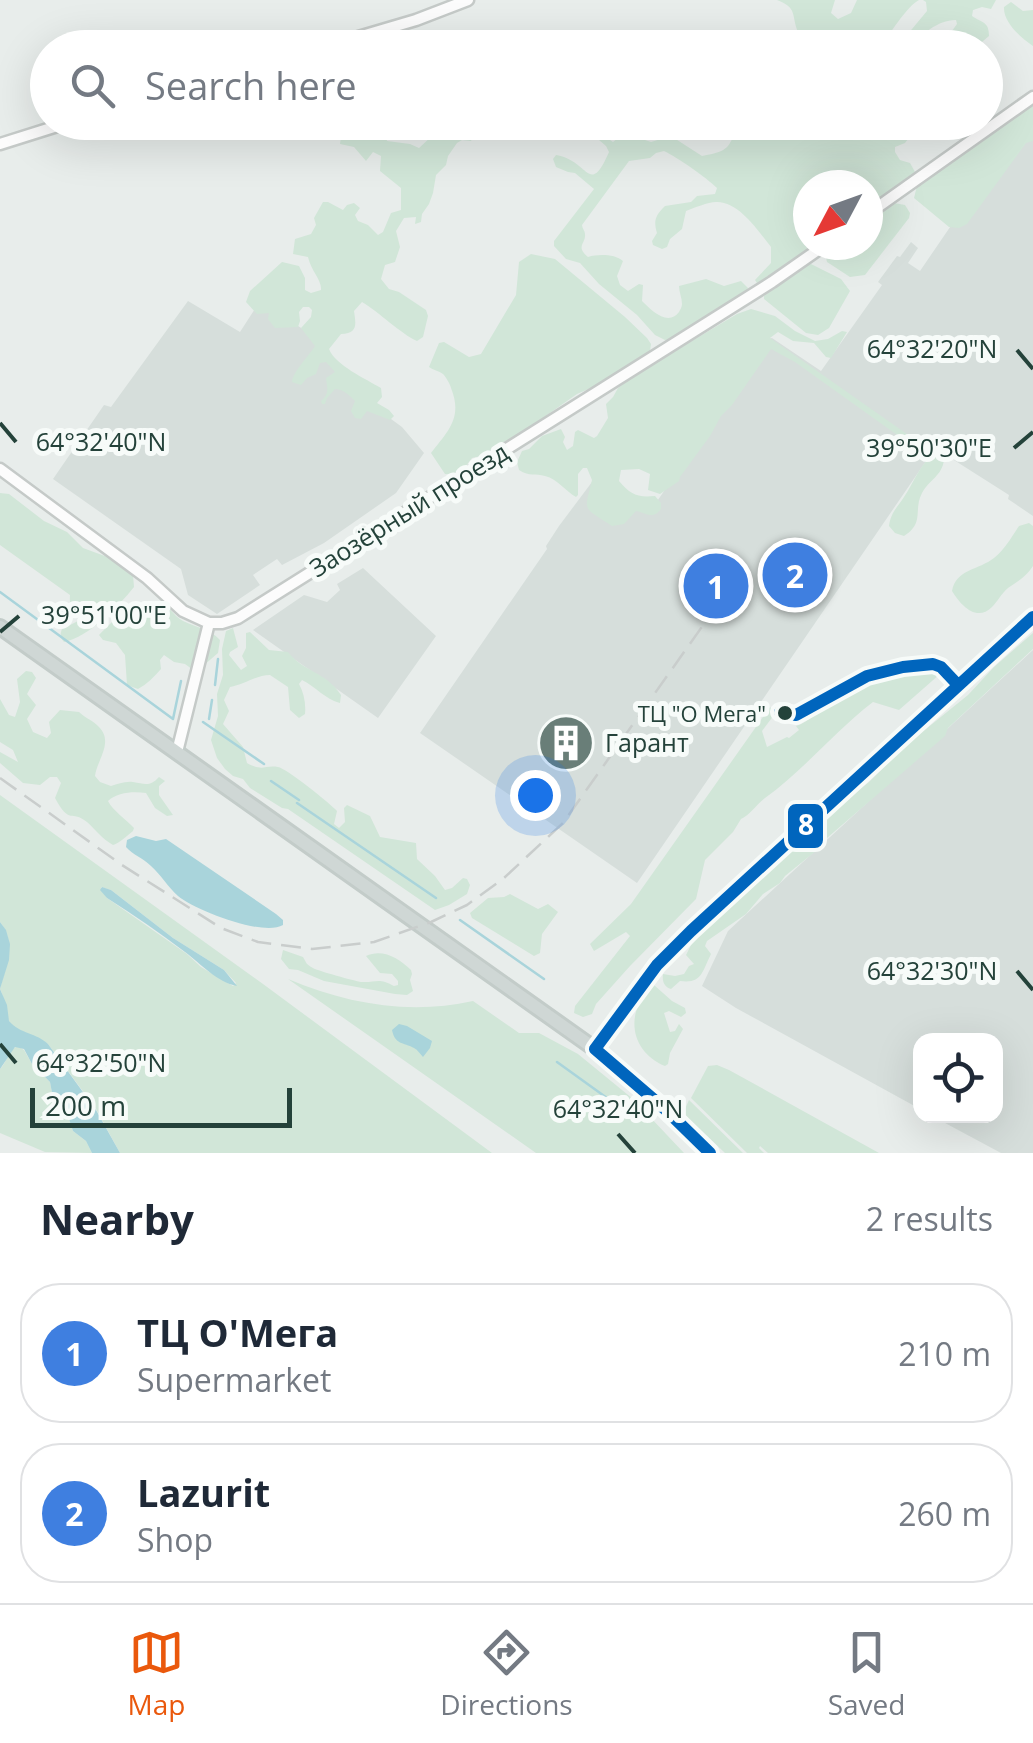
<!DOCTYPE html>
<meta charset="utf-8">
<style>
:root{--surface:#fff;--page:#f2f2f3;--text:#1f2937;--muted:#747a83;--line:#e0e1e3;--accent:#ea580c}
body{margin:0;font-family:"Open Sans",sans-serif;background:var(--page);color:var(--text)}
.controls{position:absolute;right:30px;bottom:30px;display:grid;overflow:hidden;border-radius:20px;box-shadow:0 10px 40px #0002}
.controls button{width:90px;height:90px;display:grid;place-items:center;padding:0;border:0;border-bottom:2px solid var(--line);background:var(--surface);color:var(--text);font:50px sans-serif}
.compass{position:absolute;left:793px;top:170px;width:90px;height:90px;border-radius:50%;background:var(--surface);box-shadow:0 10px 40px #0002;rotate:229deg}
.scale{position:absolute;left:30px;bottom:25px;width:262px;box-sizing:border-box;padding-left:10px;border:5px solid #24423a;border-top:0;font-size:28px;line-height:35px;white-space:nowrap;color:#24423a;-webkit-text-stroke:8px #f7fbf9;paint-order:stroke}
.you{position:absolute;left:535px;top:795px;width:35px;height:35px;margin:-25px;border:8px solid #fff;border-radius:50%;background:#1a73e8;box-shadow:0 0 0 15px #1a73e833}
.badge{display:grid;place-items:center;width:65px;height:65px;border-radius:50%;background:var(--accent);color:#fff;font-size:32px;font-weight:700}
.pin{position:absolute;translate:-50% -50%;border:5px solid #fff;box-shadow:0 2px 10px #0006}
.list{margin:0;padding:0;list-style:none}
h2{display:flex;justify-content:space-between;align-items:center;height:130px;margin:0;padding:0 40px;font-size:42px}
h2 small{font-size:32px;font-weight:400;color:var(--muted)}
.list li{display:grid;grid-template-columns:65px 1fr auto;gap:30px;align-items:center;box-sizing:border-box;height:140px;margin:0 20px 20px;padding:0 20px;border:2px solid var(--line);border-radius:40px}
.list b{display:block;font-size:38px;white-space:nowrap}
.list p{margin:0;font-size:32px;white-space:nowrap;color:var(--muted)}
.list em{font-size:32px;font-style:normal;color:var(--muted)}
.icon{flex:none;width:55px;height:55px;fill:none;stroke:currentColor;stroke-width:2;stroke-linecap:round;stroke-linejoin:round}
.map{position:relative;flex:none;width:1033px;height:1153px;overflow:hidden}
.search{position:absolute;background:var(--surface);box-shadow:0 10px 40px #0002;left:30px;right:30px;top:30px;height:110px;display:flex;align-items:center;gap:25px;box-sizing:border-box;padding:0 35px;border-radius:55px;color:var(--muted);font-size:38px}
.sheet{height:450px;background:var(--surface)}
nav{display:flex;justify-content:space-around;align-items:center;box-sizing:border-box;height:140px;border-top:2px solid var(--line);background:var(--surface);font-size:28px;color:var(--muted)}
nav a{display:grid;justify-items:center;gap:5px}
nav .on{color:var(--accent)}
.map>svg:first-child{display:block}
</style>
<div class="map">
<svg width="1033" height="1153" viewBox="0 0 1033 1153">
<rect width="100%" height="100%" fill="#e8edeb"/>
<path fill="#d6dedb" d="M 1033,110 L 1033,516 L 1008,499 L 1009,495 L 935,448 L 637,883 L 420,733 L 547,549 L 546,546 L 559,526 L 598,474 L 651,510 L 769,339 L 772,338 L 821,371 L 882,285 L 878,282 L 897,256 L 900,257 L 911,242 L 918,248 L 908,263 L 920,271 L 1026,116 Z
M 188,301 L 240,332 L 260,301 L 324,343 L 327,356 L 351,372 L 343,384 L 402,427 L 424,453 L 396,493 L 324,543 L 282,565 L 277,559 L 253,575 L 260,585 L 217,614 L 188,595 L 181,569 L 53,479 L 104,405 L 111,407 Z
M 363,568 L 436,636 L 378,718 L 253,630 L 304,595 L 327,602 L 340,590 L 337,584 Z
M 1033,650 L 1033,1153 L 1001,1153 L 932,1116 L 996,1116 L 996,1040 L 920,1040 L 920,1109 L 736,1008 L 702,986 L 728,931 Z"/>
<path fill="#d1e6d8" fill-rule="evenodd" d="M 777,0 L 835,0 L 831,13 L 838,19 L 851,13 L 857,0 L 919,0 C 907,6 889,35 880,48 L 841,47 C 834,41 827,28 816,35 L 821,47 L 802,47 C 803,34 804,45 798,32 C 791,15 798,8 777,0 Z
M 923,0 L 996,0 L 991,9 L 982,7 L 973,10 L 972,16 C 982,23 989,21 989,36 L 976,47 L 950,47 L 949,35 L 957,24 L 956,20 C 937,20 922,35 909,47 L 897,47 L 927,11 L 926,2 Z
M 1011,2 L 1023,11 L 1033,10 L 1033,46 C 1021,38 1003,22 1004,7 Z
M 1033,103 L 1033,141 L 1026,143 L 967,224 L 959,228 L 949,227 L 914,198 L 917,186 Z
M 785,122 L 907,122 L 908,139 L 905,143 L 895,147 L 895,152 L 900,160 L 910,163 L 915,172 L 868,206 L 868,185 L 808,185 L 808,245 L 814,245 L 766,280 L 757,283 L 755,280 L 771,263 L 771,247 C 759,232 739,201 716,202 C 708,202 694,208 686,211 L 682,229 L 670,239 L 667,247 L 662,249 L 653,245 L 652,241 L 657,233 C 653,220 656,215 665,206 L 691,202 L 697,196 L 715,194 L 717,188 C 707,178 677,157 664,151 L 656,153 L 650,158 L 629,161 L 582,225 C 582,228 585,231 585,234 C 586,244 575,246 588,257 C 598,254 615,254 623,261 L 617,276 L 620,285 L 628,291 L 639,284 L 643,285 L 642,301 C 651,310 668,327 679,312 C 680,310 682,307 682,304 C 682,298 679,292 679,286 L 706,279 L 724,286 L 741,281 L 748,288 L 746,293 L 675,339 L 665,340 L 655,335 L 637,315 L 599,284 L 580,263 L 566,259 L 554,246 L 554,241 L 594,189 L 575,173 L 568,172 L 556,167 L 553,159 L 556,155 C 589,160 589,198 609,152 L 606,146 L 592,134 L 595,130 L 613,142 L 618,138 L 614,126 L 617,124 L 639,138 L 651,142 L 671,136 L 702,156 C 729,151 730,148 737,123 L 772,123 L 779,126 Z
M 367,123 L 389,123 L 384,131 L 387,141 L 410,144 L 419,148 L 433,135 L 450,135 L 471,123 L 480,123 L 471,141 L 462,140 L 457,143 L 448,156 L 446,165 L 436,175 L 433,193 L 429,204 L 422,214 L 421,222 L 415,224 L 416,217 L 404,218 L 396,231 L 400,247 L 395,262 L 385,265 L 381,279 L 389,289 L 399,292 L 426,310 L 428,316 L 423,337 L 417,341 C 401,334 379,312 362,302 L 354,311 C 356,325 358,333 341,334 L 329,349 C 335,365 366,379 381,388 L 382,397 L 377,403 L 389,410 L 394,416 L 390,420 L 367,411 L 361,419 L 355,418 L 351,411 L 355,401 C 349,395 343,389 335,389 L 327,398 L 325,404 L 322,404 L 321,401 C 330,394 327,387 326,378 L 335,372 L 326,362 L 320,363 L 316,374 L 307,378 L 301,385 L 292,382 C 293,371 309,356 315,346 L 301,328 L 311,317 L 312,310 L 309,307 L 303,307 L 299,312 L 300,321 L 298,327 L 275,328 L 268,319 L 269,313 L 257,314 L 246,302 L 250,291 L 282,262 L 299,266 L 305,278 L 305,290 L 311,293 L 321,290 C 322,280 311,271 308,257 L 293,254 L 295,239 L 311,234 L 316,225 L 314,218 L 323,202 L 328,202 L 343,210 L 347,205 L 354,203 L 360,208 L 355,215 L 358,221 L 368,225 L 378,235 L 383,232 L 391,213 L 401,210 L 401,188 L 380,171 L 381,156 L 373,152 L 366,161 L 354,147 L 340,144 L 341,137 L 363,131 Z
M 894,203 L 905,205 L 910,213 L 909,218 L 865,275 L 850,277 L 827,262 L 825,253 L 834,245 L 868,245 L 868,220 Z
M 531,254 L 555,259 L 625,317 L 647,338 L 651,344 L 650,351 L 602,383 L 577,394 L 547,415 L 542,423 L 496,446 L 486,455 L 472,458 L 459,475 L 445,474 L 431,453 C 448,431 463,418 451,388 C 450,384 446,377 443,374 C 439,371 433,370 429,367 L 439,343 L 444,342 L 469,357 L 481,354 L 516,295 L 519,262 Z
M 809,263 L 841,279 L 850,291 L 829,328 L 818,335 L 806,333 L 764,299 L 764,296 Z
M 751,309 L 775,316 L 795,331 L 815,341 L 828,339 L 842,331 L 847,332 L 831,358 L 826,357 L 814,343 L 793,341 L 778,332 L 770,338 L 914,439 L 907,442 L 795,362 L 771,349 L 732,405 L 721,416 L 710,436 L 680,477 L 679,481 L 660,494 L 648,490 L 650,474 L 639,469 L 621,470 L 619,481 C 630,494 637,498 655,496 L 661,503 L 661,509 C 653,520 646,513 636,511 L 624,524 L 612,526 C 582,506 584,513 592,480 L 587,468 L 583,468 L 578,474 L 578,495 L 576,497 C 565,491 558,479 545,476 C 535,473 530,477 519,470 L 517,462 L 522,451 L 529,449 L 542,436 L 561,429 L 565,437 L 563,442 L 567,450 L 573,446 L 575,432 L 578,430 L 594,438 L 597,436 L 608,418 L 606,404 L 613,397 L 618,388 L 635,375 L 737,314 Z
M 938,451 L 944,460 C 942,476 929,480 922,493 C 913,510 925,523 904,536 L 895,533 L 889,526 C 891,512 897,508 904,497 C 915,481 920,462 938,451 Z
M 0,493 L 9,494 L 44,521 L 67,532 L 83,548 L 121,562 L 133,575 L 134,587 C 118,607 89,637 64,642 C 60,637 60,634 62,629 L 84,618 L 83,614 C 72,609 69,608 70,595 L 0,545 Z
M 1029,523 L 1033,526 L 1033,566 C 1026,577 1018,581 1008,588 C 1001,594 998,601 992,607 C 976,623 960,604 952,591 C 956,569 979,570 994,558 C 1005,549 1011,538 1019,526 Z
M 157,601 C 170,605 172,615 183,621 C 197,628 209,628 220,640 L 218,653 L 196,672 L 185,664 L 174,662 L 164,655 L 160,660 L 161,669 C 154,677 147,684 138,689 L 127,685 L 125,655 L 116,643 L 103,640 L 99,635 C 113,621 130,602 150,605 Z
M 233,628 L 238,647 L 230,652 L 229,655 L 241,670 L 247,666 L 242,656 L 246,648 L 246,633 L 250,632 L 269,650 L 288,652 C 305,673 325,671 341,695 L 340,703 C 325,699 316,687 302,680 L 299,684 C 304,693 306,704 305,714 L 299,718 L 290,710 L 288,687 L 270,675 C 256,675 244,685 230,687 L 224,700 L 229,711 L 223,724 L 243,747 L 247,763 C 263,772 264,765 278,767 C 286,768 331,804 337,811 L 334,824 L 339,828 L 345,822 L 344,808 L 347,805 L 370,816 L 380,837 L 416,843 L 417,859 L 435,876 L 445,890 L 452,888 L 463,878 L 467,879 L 470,885 L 467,894 L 449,905 L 435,910 L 288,809 L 282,808 L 250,788 L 243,779 L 233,776 L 225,769 L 217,758 L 211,740 L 218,716 L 217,694 L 223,675 L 222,649 L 226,631 Z
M 1033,633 L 1033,649 L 948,728 L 945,736 L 827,838 L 822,846 L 785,876 L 780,883 L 763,894 L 746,914 L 707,941 L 705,946 L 711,954 C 702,972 702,984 680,981 L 671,989 C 664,987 662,981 663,974 L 675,976 L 684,974 L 689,966 L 694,964 L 686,955 L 692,943 L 770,868 L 803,842 L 831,812 L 869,782 L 905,746 L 968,695 L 994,667 Z
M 929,667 L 940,674 L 899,710 L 873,702 C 835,731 804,770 765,798 C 756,805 750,815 741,819 L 733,832 L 705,860 L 696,899 L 630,966 L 596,1004 L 592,1014 L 583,1017 L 574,1013 L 575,1006 L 630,936 L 626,932 L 594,951 L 590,944 L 631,904 L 770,707 L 774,712 L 774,715 L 762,731 L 767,747 L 787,737 L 789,738 L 799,730 L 796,726 C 809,722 818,711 829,702 C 858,681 893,670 929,667 Z
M 26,671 L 32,672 L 36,678 L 27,694 L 36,705 L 27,719 L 33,732 L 47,738 L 51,733 L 49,722 L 60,710 L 79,712 C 86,719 93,720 99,727 C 114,742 97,760 95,776 L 100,782 L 111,786 C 118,784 125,781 133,782 C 145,784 150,787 159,777 L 165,781 L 159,786 L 159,795 L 173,815 L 167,816 L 155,808 L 146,793 C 134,791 117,792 108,801 C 113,811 126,819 134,828 L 133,831 C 128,835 118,844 113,845 C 102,839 96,830 87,822 C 71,809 70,826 55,798 L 61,783 L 57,777 L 50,777 L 40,785 L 23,783 L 0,763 L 0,752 L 18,762 L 13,750 L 0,742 L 0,699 L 9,715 L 15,717 L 20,702 L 17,679 Z
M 0,795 L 263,984 L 492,1153 L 120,1153 L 96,1109 L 48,1044 C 37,1035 18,1036 10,1023 C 4,1013 6,1000 0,989 C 6,965 17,943 0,922 ZM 101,887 L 111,890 L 173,938 L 224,970 L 236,983 L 233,986 L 201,967 L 187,954 L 107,898 Z
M 510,894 L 538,909 L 548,904 L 558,912 L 542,934 L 540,953 L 534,956 L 472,918 L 470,913 L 488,898 L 504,897 Z
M 283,950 L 303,957 C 307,964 306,964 313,968 C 318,971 355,981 361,982 C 376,983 378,977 394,986 L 398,985 L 398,981 L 392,974 L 380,973 L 366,956 C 382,948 399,958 411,970 L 412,974 L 410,980 L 413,991 L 407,995 L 395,994 L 324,981 L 298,970 L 289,969 L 281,959 Z
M 288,979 C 347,1004 410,1015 473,1001 L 519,1033 L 539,1033 L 578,1054 L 633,1099 L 684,1153 L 536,1153 Z
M 654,985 L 672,1001 L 685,1008 L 686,1013 L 681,1017 L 669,1011 L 664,1013 L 670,1032 L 675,1031 L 679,1024 L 683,1029 L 670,1053 L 668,1064 L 665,1066 C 629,1051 624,1010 654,985 Z
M 18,1046 L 24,1050 L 32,1064 L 50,1082 L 53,1098 L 68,1116 L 73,1131 L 86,1141 L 92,1153 L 45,1152 L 0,1133 L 0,1069 C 7,1062 9,1049 18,1046 Z
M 717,1065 L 729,1070 L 879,1153 L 768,1153 L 760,1146 L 759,1148 L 764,1153 L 747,1153 L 691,1098 L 708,1066 Z
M 689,1100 L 743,1153 L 725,1153 L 683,1113 Z"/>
<path fill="#a9d4db" d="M 136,836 L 156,841 L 166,839 L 276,914 L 283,920 L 283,925 C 263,937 195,910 178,896 C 168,887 161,875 151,866 C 143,858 133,855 126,847 L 127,840 Z
M 102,887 L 111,890 L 173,938 L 224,970 L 237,986 C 217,982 201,964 185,952 C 160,933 134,915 107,898 L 100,890 Z
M 0,922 L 6,930 L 10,944 L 9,960 L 0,989 L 7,1005 L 9,1021 C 20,1034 37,1033 48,1044 L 96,1110 L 120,1153 L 92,1153 L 86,1141 L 73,1131 L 68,1116 L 53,1098 L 50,1082 L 32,1064 L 24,1049 L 15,1047 L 0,1069 Z
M 399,1024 L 407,1026 L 432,1041 L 430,1048 L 423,1057 C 420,1054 418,1050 414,1048 C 403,1042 395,1045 392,1030 Z"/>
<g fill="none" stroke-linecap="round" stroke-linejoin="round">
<path stroke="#a9d4db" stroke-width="2.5" d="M 0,592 L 173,719 L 181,681
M 215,685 L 218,659
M 209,719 L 212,700
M 203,722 L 264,764
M 271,781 L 299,800
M 297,803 L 436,898
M 460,920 L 544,979
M 557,1062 L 607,1098"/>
<g stroke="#c5cac8" stroke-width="15">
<path id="minor" d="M 321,48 L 416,20 L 468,0
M 0,144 L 70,122
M 868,214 L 1033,97
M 0,469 L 147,578 L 183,611 L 209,623 L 222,623 L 238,618 L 772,282 L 825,245
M 177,752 L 209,623
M 595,1049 L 657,965 L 691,931 L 1033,617"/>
</g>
<g stroke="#c3ccc9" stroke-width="18">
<path id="major" d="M 0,627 L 595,1049 L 666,1110 L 710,1153"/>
</g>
<use href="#minor" stroke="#fcfcfc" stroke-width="10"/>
<use href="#major" stroke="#cfd7d5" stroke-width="12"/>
<path stroke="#c9cdcc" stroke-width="2.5" stroke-dasharray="20 10" stroke-linecap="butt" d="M 0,778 L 122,865 L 221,928 L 258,942 L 312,949 L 374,942 L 431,922 L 467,905 L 504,878 L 563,823 L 711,614"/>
<g stroke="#f7fbf9" stroke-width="20">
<path id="bus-1" d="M 780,712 L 796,715 L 867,676 L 903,667 L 933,664 L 941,667 L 958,685
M 595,1049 L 657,965 L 691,931 L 1033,617
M 595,1049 L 666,1110 L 710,1153"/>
</g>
<use href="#bus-1" stroke="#0065bd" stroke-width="12"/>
</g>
<path fill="none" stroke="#24423a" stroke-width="4" d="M 1017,350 L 1033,369M 0,423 L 16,442M 1014,448 L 1033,432M 0,632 L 19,616M 1017,971 L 1033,990M 0,1044 L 16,1063M 618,1134 L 635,1153"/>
<defs>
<g id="building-disc" transform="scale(2.875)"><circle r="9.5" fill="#697e78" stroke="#f7fbf9"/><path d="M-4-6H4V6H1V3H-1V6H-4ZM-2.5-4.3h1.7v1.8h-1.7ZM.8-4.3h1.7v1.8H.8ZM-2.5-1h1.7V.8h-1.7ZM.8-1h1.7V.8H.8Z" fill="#fff"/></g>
</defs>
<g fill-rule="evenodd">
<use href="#building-disc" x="566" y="743"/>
</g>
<circle fill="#24423a" stroke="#f7fbf9" stroke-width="4" cx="785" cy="713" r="9"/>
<g text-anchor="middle" stroke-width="10" stroke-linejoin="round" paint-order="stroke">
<g font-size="22" fill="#24423a" stroke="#f7fbf9" text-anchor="end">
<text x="766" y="722">ТЦ "О Мега"</text>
</g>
<g font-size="25" fill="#24423a" stroke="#f7fbf9">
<text transform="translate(409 510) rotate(-32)" y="9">Заозёрный проезд</text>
</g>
<g font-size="25" fill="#24423a" stroke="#f7fbf9" text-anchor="start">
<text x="605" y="752">Гарант</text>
</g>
</g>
<g font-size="25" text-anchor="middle" fill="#24423a" stroke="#f7fbf9" stroke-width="10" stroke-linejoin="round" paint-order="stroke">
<text x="932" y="358">64°32'20"N</text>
<text x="101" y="451">64°32'40"N</text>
<text x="929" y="457">39°50'30"E</text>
<text x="104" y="624">39°51'00"E</text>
<text x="932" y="980">64°32'30"N</text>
<text x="101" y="1072">64°32'50"N</text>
<text x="618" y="1118">64°32'40"N</text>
</g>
<rect stroke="#f7fbf9" stroke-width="4" x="786" y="802" width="39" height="48" rx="10" fill="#0065bd"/>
<g font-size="28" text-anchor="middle" font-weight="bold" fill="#fff">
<text x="806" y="835">8</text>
</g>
</svg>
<div class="controls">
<button><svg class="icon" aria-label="locate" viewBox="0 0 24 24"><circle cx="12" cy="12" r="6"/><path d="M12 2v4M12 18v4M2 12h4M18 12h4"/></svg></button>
</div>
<svg class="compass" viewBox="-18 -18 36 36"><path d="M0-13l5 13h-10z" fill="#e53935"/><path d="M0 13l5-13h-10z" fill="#747a83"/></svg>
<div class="scale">200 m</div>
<div class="you"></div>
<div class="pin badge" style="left:716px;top:586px;background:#3f7fe0">1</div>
<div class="pin badge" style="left:795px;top:575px;background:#3f7fe0">2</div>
<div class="search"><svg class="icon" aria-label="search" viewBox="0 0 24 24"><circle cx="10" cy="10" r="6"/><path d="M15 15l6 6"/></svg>Search here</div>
</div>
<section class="sheet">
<h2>Nearby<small>2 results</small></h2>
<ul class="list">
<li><span class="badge" style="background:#3f7fe0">1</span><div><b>ТЦ О'Мега</b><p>Supermarket</p></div><em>210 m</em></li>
<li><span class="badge" style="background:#3f7fe0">2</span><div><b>Lazurit</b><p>Shop</p></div><em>260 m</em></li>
</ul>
</section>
<nav>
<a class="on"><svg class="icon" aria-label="map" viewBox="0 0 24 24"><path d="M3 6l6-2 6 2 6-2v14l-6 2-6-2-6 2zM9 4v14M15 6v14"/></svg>Map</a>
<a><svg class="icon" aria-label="directions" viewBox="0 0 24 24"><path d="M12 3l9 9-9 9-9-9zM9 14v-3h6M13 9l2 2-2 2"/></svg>Directions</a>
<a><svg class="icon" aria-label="saved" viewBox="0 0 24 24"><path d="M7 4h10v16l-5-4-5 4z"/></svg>Saved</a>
</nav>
